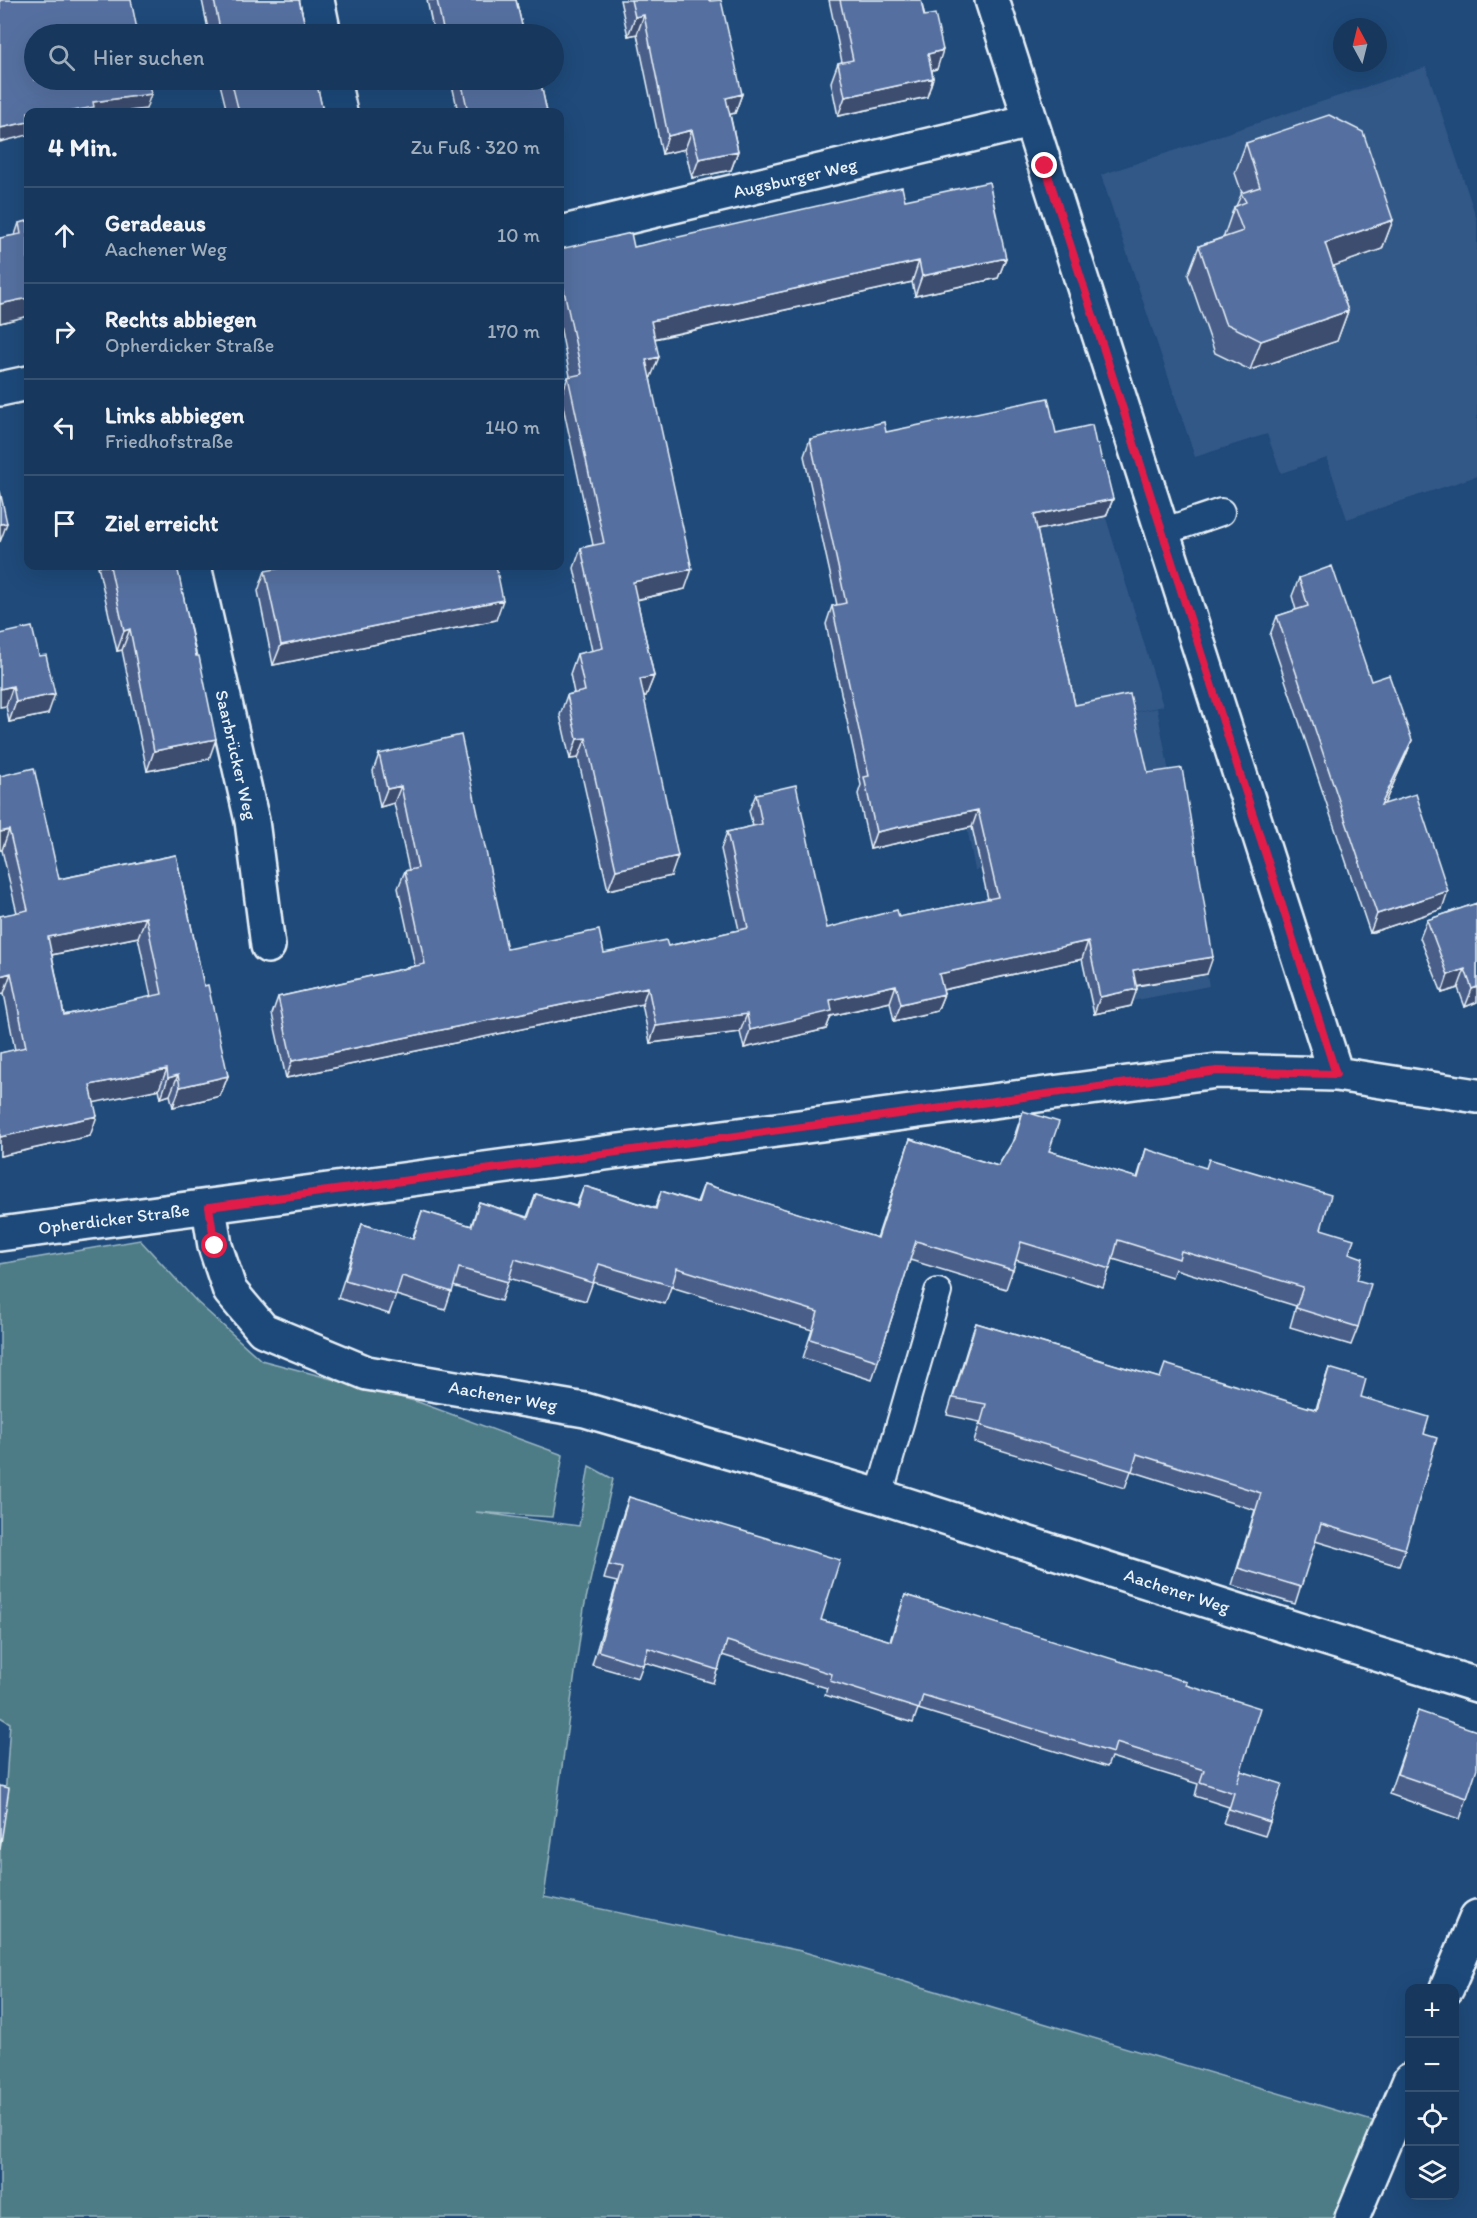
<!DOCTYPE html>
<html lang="de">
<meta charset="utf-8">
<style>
:root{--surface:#17385c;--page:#244365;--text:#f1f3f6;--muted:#9eacbb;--line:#365272}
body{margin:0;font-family:Itim,sans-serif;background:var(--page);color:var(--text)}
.controls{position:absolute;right:18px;bottom:18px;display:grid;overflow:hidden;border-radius:12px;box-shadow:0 6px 24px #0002}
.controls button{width:54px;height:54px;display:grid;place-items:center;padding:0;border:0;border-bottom:2px solid var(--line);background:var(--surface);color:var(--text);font:30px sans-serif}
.compass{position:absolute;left:1333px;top:18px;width:54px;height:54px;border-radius:50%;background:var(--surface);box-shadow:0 6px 24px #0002;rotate:353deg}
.stop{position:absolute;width:18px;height:18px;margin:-14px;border:4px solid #e11d48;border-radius:50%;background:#fff}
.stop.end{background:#e11d48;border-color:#fff;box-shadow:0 2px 6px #0008}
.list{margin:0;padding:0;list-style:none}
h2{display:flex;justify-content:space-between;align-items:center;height:78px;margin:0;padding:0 24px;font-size:26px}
h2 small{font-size:20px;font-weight:400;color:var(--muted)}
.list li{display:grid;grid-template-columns:39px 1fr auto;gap:18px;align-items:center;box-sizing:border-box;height:96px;padding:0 24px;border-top:2px solid var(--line)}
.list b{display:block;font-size:22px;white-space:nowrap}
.list p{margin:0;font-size:20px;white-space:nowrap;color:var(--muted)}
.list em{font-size:20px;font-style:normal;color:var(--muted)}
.icon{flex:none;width:33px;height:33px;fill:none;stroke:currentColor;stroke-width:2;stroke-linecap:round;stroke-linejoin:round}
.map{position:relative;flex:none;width:1477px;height:2218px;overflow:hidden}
.search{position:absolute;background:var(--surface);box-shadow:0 6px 24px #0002;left:24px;top:24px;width:540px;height:66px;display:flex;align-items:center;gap:15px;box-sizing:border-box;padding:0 21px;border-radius:33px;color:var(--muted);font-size:22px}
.panel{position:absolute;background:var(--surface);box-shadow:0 6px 24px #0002;left:24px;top:108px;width:540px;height:462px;border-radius:12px}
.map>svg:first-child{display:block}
</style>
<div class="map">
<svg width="1477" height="2218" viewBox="0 0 1477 2218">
<rect width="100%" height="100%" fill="#1f4a7a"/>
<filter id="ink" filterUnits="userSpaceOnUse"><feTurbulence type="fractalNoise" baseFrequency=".0167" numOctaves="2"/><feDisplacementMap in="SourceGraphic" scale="12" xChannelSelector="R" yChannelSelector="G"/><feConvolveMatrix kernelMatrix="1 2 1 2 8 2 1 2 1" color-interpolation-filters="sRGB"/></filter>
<g filter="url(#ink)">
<path fill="#335887" d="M 1426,67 L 1477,220 L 1477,476 L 1347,519 L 1327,458 L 1281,473 L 1267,434 L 1195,457 L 1101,175 Z
M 1083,442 L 1163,706 L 1114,716 L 1157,708 L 1209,986 L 1091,1009 L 1066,878 L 1094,848 L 975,870 L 952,747 L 1046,450 Z"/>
<path fill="#4d7c87" stroke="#9ab6c0" stroke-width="1.5" d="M 140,1240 L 197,1302 L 261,1360 L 418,1402 L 563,1455 L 552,1517 L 476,1512 L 579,1526 L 589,1466 L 613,1479 L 584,1608 L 544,1897 L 801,1951 L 1379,2123 L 1342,2218 L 0,2218 L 0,1834 L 5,1798 L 10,1723 L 0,1717 L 0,1264 Z"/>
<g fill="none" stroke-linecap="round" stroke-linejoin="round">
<g stroke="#e8f1f8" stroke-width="30">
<path id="lane" d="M 1162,532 L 1221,512
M 879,1496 L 938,1292"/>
</g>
<g stroke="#e8f1f8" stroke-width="38">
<path id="street" d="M 317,0 L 324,34
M 992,0 L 1336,1074
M 333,80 L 340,112
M 560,233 L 1030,121
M 0,389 L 28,383
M 194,566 L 252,821 L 268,946
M 209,1207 L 215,1246 L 230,1291 L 263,1330 L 367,1373 L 585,1410 L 879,1496 L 1318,1636 L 1477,1685
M 0,1234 L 1217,1071 L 1336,1074 L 1477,1096"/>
</g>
<g stroke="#e8f1f8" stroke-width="38">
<path id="secondary" d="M 1447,1988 L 1477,1917
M 1352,2218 L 1410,2080"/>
</g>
<use href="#lane" stroke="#1f4a7a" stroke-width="26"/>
<use href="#street" stroke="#1f4a7a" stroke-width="33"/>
<use href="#secondary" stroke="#1f4a7a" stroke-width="33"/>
</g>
<path fill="#495f8a" stroke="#e8f1f8" stroke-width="1.5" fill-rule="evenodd" d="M 202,0 L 299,0 L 307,34 L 209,34 Z
M 427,0 L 516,0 L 524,34 L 434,34 Z
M 620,0 L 710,0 L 742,94 L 735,113 L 730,114 L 738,151 L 731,170 L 692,178 L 685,149 L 662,154 L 637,34 L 628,36 Z
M 829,0 L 921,0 L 937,69 L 932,70 L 933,78 L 927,97 L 838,116 L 831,82 L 838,63 L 842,62 Z
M 219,80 L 316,80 L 323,112 L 227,112 Z
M 451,80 L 540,80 L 547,112 L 458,112 Z
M 1246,143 L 1393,220 L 1382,249 L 1333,266 L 1348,311 L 1337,341 L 1250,370 L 1215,353 L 1188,275 L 1199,246 L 1224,237 L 1224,236 L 1234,207 L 1236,206 L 1242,193 L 1235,173 Z
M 905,200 L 1006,258 L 998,278 L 915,296 L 912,282 L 655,339 L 651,377 L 650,377 L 685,589 L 637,600 L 654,676 L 646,696 L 643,697 L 671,876 L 608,890 L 578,758 L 570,759 L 560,715 L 567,695 L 574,693 L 570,674 L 577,654 L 592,651 L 574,568 L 581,548 L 593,545 L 561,397 L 568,377 L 570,376 L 560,326 L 560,249 L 634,247 Z
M 28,221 L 28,316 L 0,323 L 0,238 L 15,235 L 19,223 Z
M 886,432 L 1056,433 L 1096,444 L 1113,499 L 1106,516 L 1037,530 L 1075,705 L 1148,773 L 1207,974 L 1137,986 L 1131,1006 L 1094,1014 L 1082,959 L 943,990 L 944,994 L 937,1011 L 894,1021 L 890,1002 L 831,1016 L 826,1029 L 744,1048 L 740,1032 L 650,1043 L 642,1004 L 286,1078 L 272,1014 L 278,997 L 415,966 L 398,888 L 405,871 L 409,870 L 394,803 L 380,807 L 373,771 L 379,754 L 507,949 L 604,953 L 668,946 L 739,930 L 721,849 L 727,832 L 753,826 L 749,811 L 756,794 L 827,928 L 899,917 L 988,899 L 972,827 L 870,849 L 858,794 L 861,785 L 826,624 L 832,606 L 837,605 L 804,456 L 810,439 Z
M 98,566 L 177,566 L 209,759 L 147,771 L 122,650 L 117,651 Z
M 265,571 L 496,620 L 273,665 L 258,591 Z
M 1299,578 L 1412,740 L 1405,758 L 1384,804 L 1442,909 L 1370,933 L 1270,635 L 1277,616 L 1296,610 L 1292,596 Z
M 0,634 L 48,714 L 9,722 L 6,706 Z
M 0,776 L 59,879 L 176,855 L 204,986 L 228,1076 L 220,1096 L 173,1107 L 170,1095 L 161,1098 L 159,1089 L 94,1102 L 90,1136 L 0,1156 L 0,1053 L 15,1050 L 4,993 L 0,994 L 0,916 L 17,913 L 2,850 L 0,850 ZM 138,937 L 151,997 L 64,1015 L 52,955 Z
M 1477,903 L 1477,1002 L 1465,1007 L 1458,988 L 1442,993 L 1420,938 L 1427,920 Z
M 1023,1111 L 1049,1151 L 1137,1178 L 1146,1149 L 1321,1229 L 1349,1253 L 1357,1280 L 1358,1327 L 1351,1345 L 1290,1327 L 1296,1306 L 1175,1269 L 1172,1277 L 1113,1259 L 1103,1287 L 1016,1260 L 1006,1289 L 910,1260 L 878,1361 L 872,1380 L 803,1358 L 812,1330 L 671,1287 L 665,1304 L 593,1282 L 586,1301 L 509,1278 L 501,1301 L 453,1286 L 445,1310 L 396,1295 L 389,1314 L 338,1298 L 362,1224 L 412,1239 L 422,1211 L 471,1226 L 479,1202 L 527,1217 L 536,1194 L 576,1206 L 584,1186 L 655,1208 L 661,1191 L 697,1202 L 704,1184 L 877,1238 L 910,1139 L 998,1166 L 1012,1143 Z
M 976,1323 L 1159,1378 L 1316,1409 L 1323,1385 L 1329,1368 L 1361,1397 L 1424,1434 L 1405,1549 L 1399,1566 L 1315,1541 L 1295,1604 L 1232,1585 L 1255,1510 L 1131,1471 L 1125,1488 L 974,1442 L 980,1422 L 947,1415 L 970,1340 Z
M 629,1497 L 821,1620 L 890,1641 L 905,1595 L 1186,1685 L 1270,1822 L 1265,1836 L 1223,1823 L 1229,1807 L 1195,1796 L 1198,1784 L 1111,1757 L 1107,1767 L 918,1709 L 913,1723 L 825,1695 L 827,1688 L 722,1655 L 713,1683 L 644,1662 L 638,1678 L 592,1665 L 617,1582 L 604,1579 L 624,1511 Z
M 1418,1711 L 1467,1798 L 1460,1819 L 1389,1794 Z"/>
<path fill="#3c4e70" stroke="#e8f1f8" stroke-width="1.5" d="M 644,15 L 637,34 L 628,36 L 635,17 Z
M 943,50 L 937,69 L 921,72 L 928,54 Z
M 933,78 L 927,97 L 838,116 L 845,97 Z
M 151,94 L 146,109 L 120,112 L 68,112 L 93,102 Z
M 742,94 L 735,113 L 719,117 L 726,98 Z
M 28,122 L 28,135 L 0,142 L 0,128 Z
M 692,130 L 685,149 L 662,154 L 668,136 Z
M 738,151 L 731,170 L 692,178 L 699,159 Z
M 1393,220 L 1382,249 L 1314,273 L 1325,243 Z
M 1006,258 L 998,278 L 915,296 L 922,276 Z
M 919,261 L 912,282 L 643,341 L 651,321 Z
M 28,298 L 28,316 L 0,323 L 0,304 Z
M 1348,311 L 1337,341 L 1250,370 L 1261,341 Z
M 659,357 L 651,377 L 639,380 L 646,360 Z
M 1113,499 L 1106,516 L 1027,532 L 1034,515 Z
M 7,523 L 0,542 L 0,524 Z
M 692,569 L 685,589 L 625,602 L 633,582 Z
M 503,600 L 496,620 L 273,665 L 281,645 Z
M 130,629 L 122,650 L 117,651 L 124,631 Z
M 654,676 L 646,696 L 632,700 L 640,679 Z
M 13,686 L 6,706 L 0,707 L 0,689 Z
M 55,694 L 48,714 L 9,722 L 16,702 Z
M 586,738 L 578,758 L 570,759 L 577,739 Z
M 216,739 L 209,759 L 147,771 L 154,751 Z
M 1412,740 L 1405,758 L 1375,824 L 1381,805 Z
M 401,786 L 394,803 L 380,807 L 387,789 Z
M 978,810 L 972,827 L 870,849 L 876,832 Z
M 9,830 L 2,850 L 0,850 L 0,832 Z
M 678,856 L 671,876 L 608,890 L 616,870 Z
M 1448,891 L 1442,909 L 1370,933 L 1377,914 Z
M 146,917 L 138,937 L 41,957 L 48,937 Z
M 1088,941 L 1082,959 L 933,992 L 939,974 Z
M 1213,957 L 1207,974 L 1127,987 L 1133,970 Z
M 1465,969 L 1458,988 L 1442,993 L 1448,975 Z
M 11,973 L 4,993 L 0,994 L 0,976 Z
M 896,985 L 890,1002 L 831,1016 L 826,1029 L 744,1048 L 750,1030 L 830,1000 Z
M 648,987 L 642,1004 L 286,1078 L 292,1061 Z
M 1477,987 L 1477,1002 L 1465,1007 L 1472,989 Z
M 1137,989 L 1131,1006 L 1094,1014 L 1100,997 Z
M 944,994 L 937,1011 L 894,1021 L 901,1004 Z
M 747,1014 L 740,1032 L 650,1043 L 656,1026 Z
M 167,1069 L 159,1089 L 83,1105 L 90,1085 Z
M 178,1075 L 170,1095 L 161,1098 L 168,1078 Z
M 228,1076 L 220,1096 L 173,1107 L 180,1087 Z
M 97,1116 L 90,1136 L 0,1156 L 0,1137 Z"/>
<path fill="#556fa0" stroke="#e8f1f8" stroke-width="1.5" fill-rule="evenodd" d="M 0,0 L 131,0 L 138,34 L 34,34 L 34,80 L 148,80 L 151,94 L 93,102 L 94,107 L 68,112 L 28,112 L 28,122 L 0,128 Z
M 214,0 L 299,0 L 307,34 L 221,34 Z
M 437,0 L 516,0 L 524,34 L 444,34 Z
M 631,0 L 710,0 L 710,1 L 721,0 L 742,94 L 726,98 L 738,151 L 699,159 L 692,130 L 668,136 L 644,15 L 635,17 Z
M 840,0 L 921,0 L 924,16 L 935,14 L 943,50 L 928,54 L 933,78 L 845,97 L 838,63 L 853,60 Z
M 231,80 L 316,80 L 323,112 L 239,112 Z
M 461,80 L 540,80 L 547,112 L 468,112 Z
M 1329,115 L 1363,132 L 1393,220 L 1325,243 L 1348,311 L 1261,341 L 1225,323 L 1199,246 L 1243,231 L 1234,207 L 1246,202 L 1241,193 L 1260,187 L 1246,143 Z
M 989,182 L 1006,258 L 922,276 L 919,261 L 651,321 L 659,357 L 646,360 L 692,569 L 633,582 L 654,676 L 640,679 L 678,856 L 616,870 L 586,738 L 577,739 L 567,695 L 585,691 L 577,654 L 603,648 L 581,548 L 604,543 L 568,377 L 582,374 L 560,272 L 560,249 L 631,233 L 634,247 L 902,187 L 905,200 Z
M 28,221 L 28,298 L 0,304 L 0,238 L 21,234 L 19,223 Z
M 1048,398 L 1056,433 L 1092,425 L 1096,444 L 1098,444 L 1102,462 L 1104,462 L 1113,499 L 1034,515 L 1075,705 L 1130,694 L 1148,773 L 1182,768 L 1213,957 L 1133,970 L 1137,989 L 1100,997 L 1088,941 L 939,974 L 944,994 L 901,1004 L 896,985 L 830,1000 L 832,1011 L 750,1030 L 747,1014 L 656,1026 L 648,987 L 292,1061 L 278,997 L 425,964 L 405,871 L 418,868 L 409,825 L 401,786 L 387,789 L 379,754 L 461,735 L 507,949 L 599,930 L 604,953 L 666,940 L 668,946 L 748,928 L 727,832 L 762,824 L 756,794 L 796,785 L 827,928 L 897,910 L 899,917 L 998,897 L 978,810 L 876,832 L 864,777 L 869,776 L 832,606 L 846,603 L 810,439 L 884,422 L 886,432 Z
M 0,491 L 7,523 L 0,524 Z
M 110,566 L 177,566 L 196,656 L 199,656 L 216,739 L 154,751 L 130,629 L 124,631 Z
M 291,566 L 496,566 L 503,600 L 281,645 L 265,571 Z
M 1332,566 L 1371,681 L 1389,675 L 1412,740 L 1381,805 L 1416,794 L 1448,891 L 1377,914 L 1277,616 L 1308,606 L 1299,578 Z
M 32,627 L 39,656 L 46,655 L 55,694 L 16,702 L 13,686 L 0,689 L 0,634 Z
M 34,768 L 59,879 L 176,855 L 204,986 L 208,985 L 228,1076 L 180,1087 L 178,1075 L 168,1078 L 167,1069 L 90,1085 L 97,1116 L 0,1137 L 0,1053 L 26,1047 L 11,973 L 0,976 L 0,916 L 28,910 L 9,830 L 0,832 L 0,776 ZM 146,917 L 162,994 L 64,1015 L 48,937 Z
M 1477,903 L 1477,987 L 1472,989 L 1465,969 L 1448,975 L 1427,920 Z
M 1023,1111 L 1059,1122 L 1049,1151 L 1138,1178 L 1146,1149 L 1206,1168 L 1209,1159 L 1331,1195 L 1321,1229 L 1354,1239 L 1349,1253 L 1363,1258 L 1357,1280 L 1371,1284 L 1358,1327 L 1296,1308 L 1303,1287 L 1181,1251 L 1179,1259 L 1118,1240 L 1110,1269 L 1021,1242 L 1013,1270 L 916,1241 L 878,1361 L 810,1339 L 818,1312 L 677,1268 L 672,1286 L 599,1264 L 593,1283 L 515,1259 L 508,1282 L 459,1268 L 452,1292 L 402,1276 L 396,1295 L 345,1280 L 362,1224 L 413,1239 L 422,1211 L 472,1226 L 479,1202 L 528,1218 L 536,1194 L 577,1207 L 584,1186 L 656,1209 L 661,1191 L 698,1203 L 704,1184 L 878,1238 L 910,1139 L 998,1166 L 1015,1139 Z
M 976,1323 L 1160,1378 L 1165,1364 L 1317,1410 L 1329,1368 L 1366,1379 L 1361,1397 L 1429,1417 L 1424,1434 L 1437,1438 L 1405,1549 L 1321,1524 L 1301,1587 L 1238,1568 L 1261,1493 L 1137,1454 L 1132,1471 L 980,1425 L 986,1404 L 953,1398 Z
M 629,1497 L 840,1560 L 821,1620 L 891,1641 L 905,1595 L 1187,1682 L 1186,1685 L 1260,1708 L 1237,1783 L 1241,1771 L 1282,1784 L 1270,1822 L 1229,1809 L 1234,1793 L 1200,1782 L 1204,1770 L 1116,1743 L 1113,1753 L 923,1695 L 919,1709 L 830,1681 L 832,1674 L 727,1641 L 718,1670 L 648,1648 L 643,1665 L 598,1651 L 622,1568 L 609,1565 Z
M 1418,1711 L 1477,1731 L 1477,1768 L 1467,1798 L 1397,1774 Z
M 0,1786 L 9,1788 L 0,1850 Z"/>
</g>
<g fill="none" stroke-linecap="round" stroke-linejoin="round" filter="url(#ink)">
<path stroke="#e11d48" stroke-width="8" d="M 215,1246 L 209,1207 L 1217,1071 L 1336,1074 L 1045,166"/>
</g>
<g text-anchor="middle" stroke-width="4.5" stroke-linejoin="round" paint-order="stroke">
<g font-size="18" fill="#e8f1f8" stroke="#1f4a7a">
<text transform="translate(795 178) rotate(-13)" y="6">Augsburger Weg</text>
<text transform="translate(236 755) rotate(77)" y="6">Saarbrücker Weg</text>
<text transform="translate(114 1219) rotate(-7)" y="6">Opherdicker Straße</text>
<text transform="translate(503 1396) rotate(10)" y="6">Aachener Weg</text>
<text transform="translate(1177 1591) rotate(18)" y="6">Aachener Weg</text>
</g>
</g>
</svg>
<div class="controls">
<button>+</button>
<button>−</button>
<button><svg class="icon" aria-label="locate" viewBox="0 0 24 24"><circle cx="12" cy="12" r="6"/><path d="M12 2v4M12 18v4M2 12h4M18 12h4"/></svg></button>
<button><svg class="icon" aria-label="layers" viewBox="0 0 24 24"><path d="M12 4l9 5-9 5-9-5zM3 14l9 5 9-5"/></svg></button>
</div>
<svg class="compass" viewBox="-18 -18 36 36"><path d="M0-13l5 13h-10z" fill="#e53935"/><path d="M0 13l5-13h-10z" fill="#9eacbb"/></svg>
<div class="stop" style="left:215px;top:1246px"></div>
<div class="stop end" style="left:1045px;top:166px"></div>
<div class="search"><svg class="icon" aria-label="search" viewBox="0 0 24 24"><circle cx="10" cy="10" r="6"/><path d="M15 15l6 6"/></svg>Hier suchen</div>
<section class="panel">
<h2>4 Min.<small>Zu Fuß · 320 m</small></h2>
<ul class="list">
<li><svg class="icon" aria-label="ahead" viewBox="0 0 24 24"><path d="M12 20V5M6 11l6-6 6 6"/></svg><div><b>Geradeaus</b><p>Aachener Weg</p></div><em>10 m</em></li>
<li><svg class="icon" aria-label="right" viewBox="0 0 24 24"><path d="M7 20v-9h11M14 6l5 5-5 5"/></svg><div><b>Rechts abbiegen</b><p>Opherdicker Straße</p></div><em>170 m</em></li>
<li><svg class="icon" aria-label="left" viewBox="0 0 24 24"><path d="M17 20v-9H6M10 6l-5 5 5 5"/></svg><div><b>Links abbiegen</b><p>Friedhofstraße</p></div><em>140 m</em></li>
<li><svg class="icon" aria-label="arrive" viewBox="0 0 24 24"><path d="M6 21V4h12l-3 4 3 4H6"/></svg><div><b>Ziel erreicht</b></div></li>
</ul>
</section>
</div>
